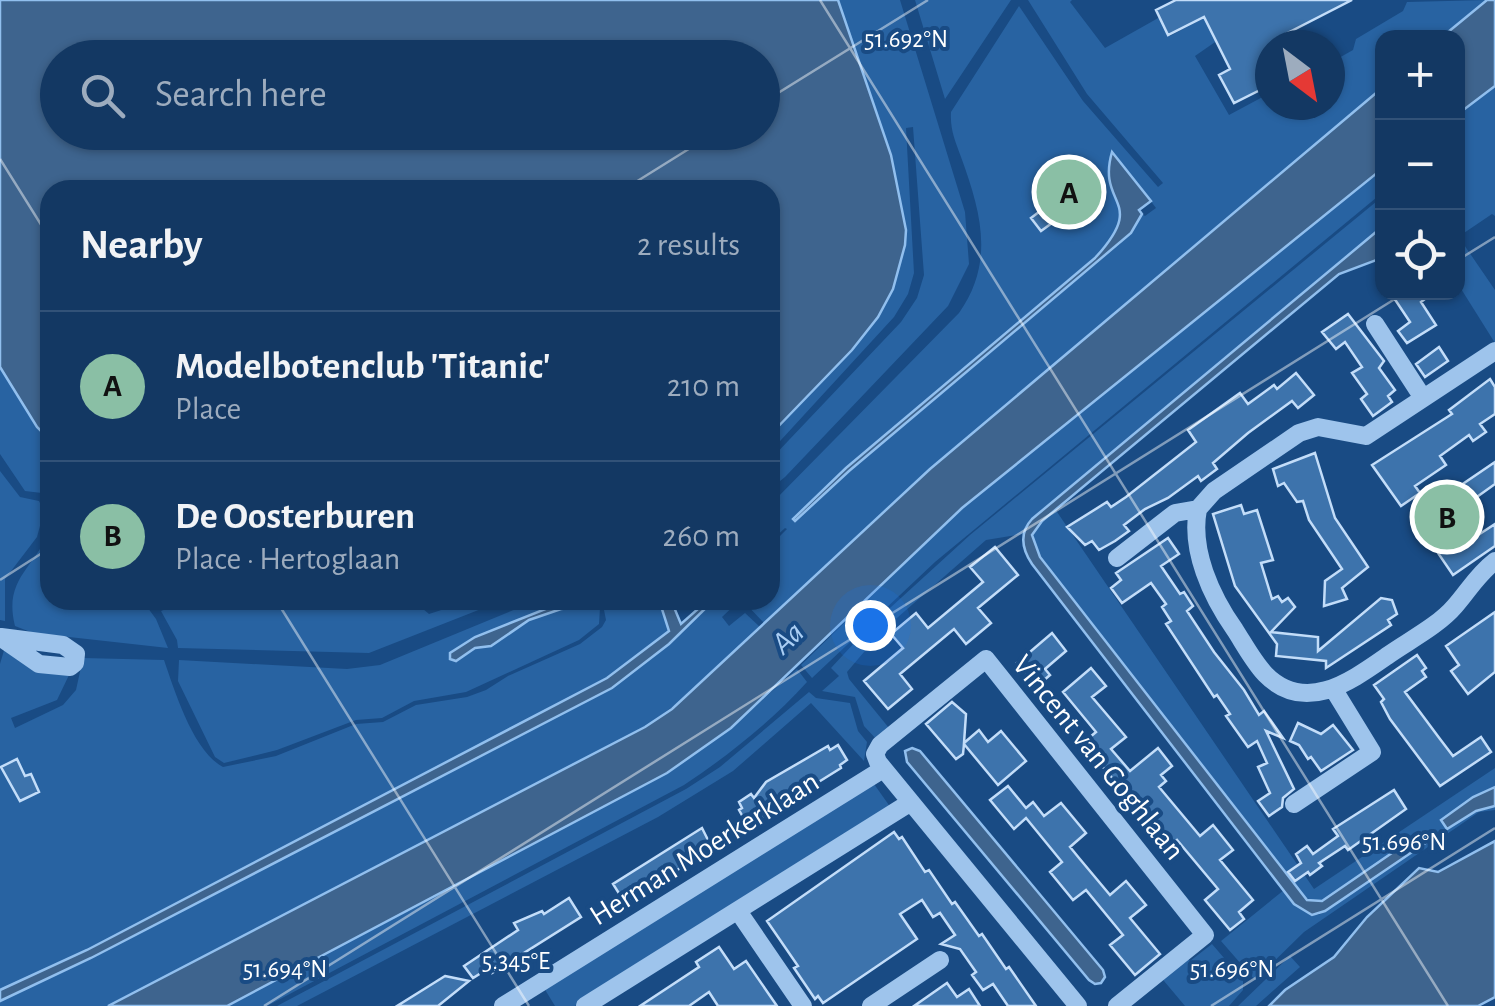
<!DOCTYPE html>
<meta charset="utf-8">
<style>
:root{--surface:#133863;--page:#1c3f69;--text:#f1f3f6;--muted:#9dacbe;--line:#325278;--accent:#8abfa5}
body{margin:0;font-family:"Alegreya Sans",sans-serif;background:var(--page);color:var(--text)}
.controls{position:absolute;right:30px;top:30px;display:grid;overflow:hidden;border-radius:20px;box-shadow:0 2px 8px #0004}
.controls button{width:90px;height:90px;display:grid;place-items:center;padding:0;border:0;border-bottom:2px solid var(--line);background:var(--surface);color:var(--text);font:50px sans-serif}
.compass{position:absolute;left:1255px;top:30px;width:90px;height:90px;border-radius:50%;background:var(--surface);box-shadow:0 2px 8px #0004;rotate:148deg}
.you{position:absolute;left:870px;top:625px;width:35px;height:35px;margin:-25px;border:8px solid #fff;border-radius:50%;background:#1a73e8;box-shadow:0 0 0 15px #1a73e833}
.badge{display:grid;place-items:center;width:65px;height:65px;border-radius:50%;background:var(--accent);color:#111;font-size:32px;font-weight:700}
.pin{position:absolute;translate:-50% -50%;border:5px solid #fff;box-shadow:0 2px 10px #0006}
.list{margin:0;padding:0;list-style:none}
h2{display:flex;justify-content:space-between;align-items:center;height:130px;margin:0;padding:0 40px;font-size:42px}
h2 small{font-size:32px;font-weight:400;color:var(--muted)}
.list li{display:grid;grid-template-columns:65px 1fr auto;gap:30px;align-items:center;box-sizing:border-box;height:150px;padding:0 40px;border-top:2px solid var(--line)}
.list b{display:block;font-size:38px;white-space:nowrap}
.list p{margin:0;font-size:32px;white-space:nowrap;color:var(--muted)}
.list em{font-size:32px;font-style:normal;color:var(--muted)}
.icon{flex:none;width:55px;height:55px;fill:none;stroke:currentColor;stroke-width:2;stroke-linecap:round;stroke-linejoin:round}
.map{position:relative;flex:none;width:1495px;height:1006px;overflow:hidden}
.search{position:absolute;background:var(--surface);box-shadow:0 2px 8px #0004;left:40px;top:40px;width:740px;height:110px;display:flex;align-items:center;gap:25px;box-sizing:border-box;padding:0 35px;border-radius:55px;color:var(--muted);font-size:38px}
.panel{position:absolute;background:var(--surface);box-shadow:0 2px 8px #0004;left:40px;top:180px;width:740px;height:430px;border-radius:30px}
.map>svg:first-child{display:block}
</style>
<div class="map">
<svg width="1495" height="1006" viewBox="0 0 1495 1006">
<rect width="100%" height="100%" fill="#194b84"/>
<path fill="#2863a2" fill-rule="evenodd" d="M 838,0 L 900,0 L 965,212 L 969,264 L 948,306 L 785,477 L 770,489 L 770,460 L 901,322 L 917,298 L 924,275 L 913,127 L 906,128 L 914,273 L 908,294 L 894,317 L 770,452 L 770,435 L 852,350 L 878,317 L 893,289 L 905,245 L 906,230 L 891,155 Z
M 915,0 L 1011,0 L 945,99 Z
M 1028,0 L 1072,0 L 1070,2 L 1105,48 L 1160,17 L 1170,36 L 1206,17 L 1218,40 L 1195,56 L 1229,115 L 1270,93 L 1270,105 L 1330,105 L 1330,79 L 1335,76 L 1330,63 L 1353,50 L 1356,39 L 1403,11 L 1407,2 L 1487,0 L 1442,37 L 1382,38 L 1382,88 L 930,469 L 764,623 L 744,602 L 770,600 L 770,546 L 787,529 L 785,528 L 770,542 L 770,505 L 959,313 C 995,262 981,212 961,157 C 955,140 950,130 951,112 L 1019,6 L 1083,101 L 1158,187 L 1163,183 L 1087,94 ZM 1108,166 L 1130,174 L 1156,208 L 1145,216 L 1142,214 L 1120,244 L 849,471 L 795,521 L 846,468 L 1095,258 C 1136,213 1116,216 1108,166 Z
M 1495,86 L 1495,216 L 1492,214 L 1461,235 L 1458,229 L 1458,114 Z
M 1382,169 L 1382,193 L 935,562 L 812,678 L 801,665 L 962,508 Z
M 1382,197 L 1382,227 L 1351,256 L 1032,519 L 1023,534 L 986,540 L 881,632 L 847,672 L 849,679 L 889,728 L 877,740 L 864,726 L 855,697 L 822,691 L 839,676 L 831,668 L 868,628 L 970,535 Z
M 1458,236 L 1495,290 L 1495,343 L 1458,284 Z
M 0,367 L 37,427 L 50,440 L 50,494 L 25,491 L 0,454 Z
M 0,471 L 20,497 L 39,501 L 44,511 L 37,537 L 5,579 L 5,621 L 0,620 Z
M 1055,509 L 1314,889 L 1495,768 L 1495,787 L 1473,797 L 1462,817 L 1495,806 L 1495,810 L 1479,812 L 1304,932 L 1255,980 L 1221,941 L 1284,890 L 1294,904 L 1318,915 L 1325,912 L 1427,841 L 1318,903 L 1302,896 L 1035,550 C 1028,530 1040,522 1055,509 Z
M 50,529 L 50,600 L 142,600 L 156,619 L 168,648 L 33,633 L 15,626 C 3,578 35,569 50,529 Z
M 268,600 L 416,600 L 416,603 L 429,614 L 472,600 L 504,600 L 369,653 L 178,648 L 177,640 L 161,611 L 185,601 L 225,608 Z
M 538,600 L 596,600 L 600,608 L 599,624 L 579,640 L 466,692 L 414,701 L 382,718 L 356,720 L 277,750 L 224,763 L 215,757 L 178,681 L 179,660 L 347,669 L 380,665 Z
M 602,600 L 666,600 L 660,604 L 669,631 L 607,678 L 87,950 L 0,990 L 0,664 L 5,647 L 70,673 L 57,700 L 11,718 L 15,728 L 63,705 L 76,690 L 83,658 L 164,660 C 175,692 193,751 223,767 L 276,756 L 356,724 L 383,722 L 416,705 L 467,697 L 486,690 L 508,676 L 580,644 L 602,627 L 606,620 Z
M 714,600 L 740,600 L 722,617 L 729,626 L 745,613 L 760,627 L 695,690 L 645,727 L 108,1006 L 0,1006 L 0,1001 L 91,958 L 612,688 L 669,644 Z
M 797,669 L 807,682 C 771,722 729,755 684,785 L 267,1006 L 227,1006 L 667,773 L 731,728 Z
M 809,692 L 816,698 L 850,703 L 858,731 L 867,742 L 864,761 L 811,703 L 733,771 L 658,817 L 297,1006 L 277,1006 L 686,789 L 720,767 Z
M 874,784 L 891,808 L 575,1006 L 555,1006 L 544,988 Z
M 1212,944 L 1243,980 L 1243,990 L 1229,1006 L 1185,1006 L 1159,975 L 1184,954 L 1190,961 Z
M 1290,956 L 1300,967 L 1256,1006 L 1238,1006 Z"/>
<path fill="#3e648e" stroke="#91bfee" stroke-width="2.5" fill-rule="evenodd" d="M 0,0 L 838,0 L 891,155 L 906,230 L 905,245 L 893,289 L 878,317 L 852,350 L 770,435 L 770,190 L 50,190 L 50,440 L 37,427 L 0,367 ZM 58,58 L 762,58 L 762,132 L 58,132 Z
M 1487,0 L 1495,0 L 1495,86 L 1458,114 L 1458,38 L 1442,37 Z
M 1382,88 L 1382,169 L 962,508 L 731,728 L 667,773 L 227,1006 L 108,1006 L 645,727 L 672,709 L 930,469 Z
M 1112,152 L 1151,201 L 1139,210 L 1142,214 L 1131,233 L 849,471 L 795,521 L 793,519 L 846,468 L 1095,258 C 1149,199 1096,207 1112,152 Z
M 1382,227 L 1382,258 L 1339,274 L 1042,521 L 1032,535 L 1040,557 L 1307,900 L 1322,901 L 1421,833 L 1427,842 L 1325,911 L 1312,915 L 1294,904 L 1032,564 C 1022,549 1019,533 1032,519 Z
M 568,600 L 583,600 L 578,607 L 561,609 L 529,620 L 491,646 L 475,648 L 456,661 L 450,659 L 450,653 L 475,637 Z
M 666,600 L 671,600 L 681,624 L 708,600 L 714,600 L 669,644 L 612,688 L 91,958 L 0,1001 L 0,990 L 87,950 L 607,678 L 669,631 L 660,603 Z
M 912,748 L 920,751 L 1103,970 L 1105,977 L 1101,983 L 1095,984 L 1089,980 L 907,762 L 905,751 Z
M 1495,787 L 1495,806 L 1476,811 L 1447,829 L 1441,820 L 1473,797 Z
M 1495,841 L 1495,997 L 1478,1006 L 1269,1006 L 1285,990 L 1334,957 L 1367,917 L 1419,868 L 1438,872 Z"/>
<path fill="#3d73ac" stroke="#c3ddf9" stroke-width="2.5" d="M 1176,0 L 1352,0 L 1276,39 L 1280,45 L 1270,45 L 1270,85 L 1234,103 L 1219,75 L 1230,69 L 1204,17 L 1168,35 L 1156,10 Z
M 1066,175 L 1085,199 L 1041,231 L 1031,218 L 1060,196 L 1052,186 Z
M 1390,292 L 1434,292 L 1421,302 L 1436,325 L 1407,343 L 1398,331 L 1410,322 Z
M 1348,314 L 1384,361 L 1379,368 L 1395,390 L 1388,396 L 1392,402 L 1373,416 L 1361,399 L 1367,394 L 1352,373 L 1362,367 L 1345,342 L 1336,349 L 1322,332 Z
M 1439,347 L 1448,361 L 1425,377 L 1416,364 Z
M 1296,373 L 1314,395 L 1298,408 L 1292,401 L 1248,433 L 1213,463 L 1217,469 L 1201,481 L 1198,476 L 1168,498 L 1145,509 L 1124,525 L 1129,531 L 1115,541 L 1099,550 L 1092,541 L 1085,545 L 1067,527 L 1107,502 L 1111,507 L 1126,497 L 1196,442 L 1188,430 L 1240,393 L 1248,404 L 1274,385 L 1277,389 Z
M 1490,379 L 1495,387 L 1495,414 L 1480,424 L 1486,432 L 1473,441 L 1469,435 L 1440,456 L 1446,465 L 1415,486 L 1420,493 L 1401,506 L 1372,465 L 1452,414 L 1449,410 Z
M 1315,453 L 1335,518 L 1368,567 L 1342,588 L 1347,599 L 1324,606 L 1325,581 L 1342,569 L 1309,520 L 1303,501 L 1297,502 L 1284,483 L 1278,486 L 1273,469 Z
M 1495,462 L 1495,484 L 1460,509 L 1478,535 L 1495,524 L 1495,546 L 1453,575 L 1438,553 L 1448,547 L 1423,511 Z
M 1241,505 L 1244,514 L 1257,510 L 1273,560 L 1261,563 L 1272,599 L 1278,596 L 1282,602 L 1288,598 L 1295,607 L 1271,632 L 1318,637 L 1318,651 L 1381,598 L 1392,600 L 1397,614 L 1388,620 L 1391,625 L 1326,668 L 1326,661 L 1276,656 L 1277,644 L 1235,586 L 1213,514 Z
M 1168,538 L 1179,554 L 1161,566 L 1180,594 L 1184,592 L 1193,606 L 1187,611 L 1214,652 L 1244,690 L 1259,715 L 1264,711 L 1283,738 L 1266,731 L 1294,789 L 1283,798 L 1282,807 L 1269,816 L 1258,801 L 1270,793 L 1258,767 L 1267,763 L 1257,741 L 1248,747 L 1226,716 L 1230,714 L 1217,695 L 1214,697 L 1166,624 L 1171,621 L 1162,607 L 1166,604 L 1151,583 L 1122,603 L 1111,588 L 1121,580 L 1116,573 Z
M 995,547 L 1018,575 L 978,608 L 991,623 L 966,644 L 954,629 L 900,674 L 912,689 L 888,709 L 864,681 L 903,648 L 891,634 L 916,613 L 928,628 L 983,582 L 970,567 Z
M 1495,612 L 1495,672 L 1468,694 L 1451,671 L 1459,665 L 1446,646 Z
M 1052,633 L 1066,651 L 1045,669 L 1050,675 L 1036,687 L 1017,663 Z
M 1417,655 L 1426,668 L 1422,671 L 1426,677 L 1405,692 L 1440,739 L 1453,756 L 1481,737 L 1491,752 L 1440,786 L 1390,719 L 1381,702 L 1384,699 L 1374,685 Z
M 1091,668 L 1106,686 L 1092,697 L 1126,737 L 1111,749 L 1130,771 L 1158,748 L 1172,766 L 1161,775 L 1166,781 L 1159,787 L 1200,836 L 1213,825 L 1233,850 L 1220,860 L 1253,900 L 1239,912 L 1244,919 L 1230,930 L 1205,900 L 1218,889 L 1177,840 L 1164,850 L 1138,820 L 1133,810 L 1136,807 L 1083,743 L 1096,732 L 1063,692 Z
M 952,702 L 966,714 L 964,743 L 979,730 L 988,742 L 1001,731 L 1026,761 L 998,785 L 964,744 L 963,754 L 956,759 L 926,724 Z
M 1298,723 L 1321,734 L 1333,725 L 1353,750 L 1321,771 L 1311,757 L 1308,759 L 1299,745 L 1290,741 Z
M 838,745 L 847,760 L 840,765 L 841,768 L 748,826 L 739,810 L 742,808 L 739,802 L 751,794 L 754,798 L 766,782 L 828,746 L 830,750 Z
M 17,759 L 25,776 L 31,774 L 39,792 L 20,801 L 1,767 Z
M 1008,786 L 1026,808 L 1033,802 L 1044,816 L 1061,803 L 1086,833 L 1070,847 L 1079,858 L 1110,895 L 1126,881 L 1146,905 L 1130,918 L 1160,954 L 1135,975 L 1110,945 L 1123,935 L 1086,890 L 1073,900 L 1050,872 L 1062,862 L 1026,818 L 1014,829 L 990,800 Z
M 1394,790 L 1406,809 L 1348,850 L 1345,846 L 1319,863 L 1322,866 L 1310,875 L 1308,872 L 1295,881 L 1288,872 L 1301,863 L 1296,854 L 1307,846 L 1313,854 L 1338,836 L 1333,829 Z
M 702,828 L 712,848 L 625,903 L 613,884 Z
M 894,832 L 899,839 L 902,837 L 925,872 L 929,870 L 952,904 L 955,902 L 979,936 L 982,934 L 1006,969 L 1009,967 L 1036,1006 L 1008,1006 L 993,984 L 983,990 L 972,975 L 976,972 L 960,949 L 941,944 L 955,935 L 940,913 L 933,917 L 922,900 L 900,914 L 917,939 L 823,1003 L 818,996 L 815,999 L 794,968 L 798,966 L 767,921 Z
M 569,898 L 581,917 L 492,973 L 489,968 L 473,978 L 464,966 L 518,930 L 514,923 L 542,911 L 544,914 Z
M 719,947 L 734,969 L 746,961 L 777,1006 L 718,1006 L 709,992 L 689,1006 L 640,1006 L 699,967 L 696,962 Z
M 445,976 L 469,981 L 438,1006 L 397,1006 Z
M 947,983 L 957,997 L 969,989 L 980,1006 L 914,1006 Z"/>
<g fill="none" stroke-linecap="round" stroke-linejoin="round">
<path stroke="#9ec4ec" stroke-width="18" d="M 1375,324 L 1423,398
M 1198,509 C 1190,550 1211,596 1235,630 C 1244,644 1253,661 1265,674 C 1305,715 1351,681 1387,656 C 1408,641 1438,626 1455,606 C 1469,590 1477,575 1495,561
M 1117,558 L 1175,513 L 1198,509 L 1214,491 L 1299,433 L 1318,427 L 1366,436 L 1495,351
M 0,637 L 39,664 L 70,667 L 75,663 L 76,654 L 63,645 L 1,637
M 1294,804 L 1372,752 L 1334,690
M 738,911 L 803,1006
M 503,1006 L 883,769
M 585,1006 L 911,802
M 871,1006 L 940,960
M 1078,1006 L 878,762 L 875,754 L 880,745 L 986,659 L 1205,935 L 1117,1006"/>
</g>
<path fill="none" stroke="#fff" stroke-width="2.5" stroke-opacity="0.45" d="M 820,0 L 1448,1006M 762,103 L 928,0M 0,159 L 50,239M 623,190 L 716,132M 1458,260 L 1495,237M 0,580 L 50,548M 276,600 L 529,1006M 264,1006 L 1406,292M 1211,1006 L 1495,828"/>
<g text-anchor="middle" stroke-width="8" stroke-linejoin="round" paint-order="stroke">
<g font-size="30" fill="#fff" stroke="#194b84">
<text transform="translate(1099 757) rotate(51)" y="10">Vincent van Goghlaan</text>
<text transform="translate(704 848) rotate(-32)" y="10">Herman Moerkerklaan</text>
</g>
<g font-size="32" font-style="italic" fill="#aacef4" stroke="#194b84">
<text transform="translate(787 637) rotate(-43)" y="11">Aa</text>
</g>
</g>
<g font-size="25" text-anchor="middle" fill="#fff" stroke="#194b84" stroke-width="8" stroke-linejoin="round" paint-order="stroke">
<text x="906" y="47">51.692°N</text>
<text x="1404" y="850">51.696°N</text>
<text x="516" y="969">5.345°E</text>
<text x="285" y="977">51.694°N</text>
<text x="1232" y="977">51.696°N</text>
</g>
</svg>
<div class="controls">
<button>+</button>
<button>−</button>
<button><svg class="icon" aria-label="locate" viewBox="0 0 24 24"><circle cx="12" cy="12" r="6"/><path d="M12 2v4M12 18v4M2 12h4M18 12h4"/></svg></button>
</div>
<svg class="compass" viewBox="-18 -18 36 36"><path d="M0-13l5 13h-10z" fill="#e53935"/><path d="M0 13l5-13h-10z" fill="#9dacbe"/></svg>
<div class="you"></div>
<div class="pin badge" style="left:1069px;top:192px">A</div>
<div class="pin badge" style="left:1447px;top:517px">B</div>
<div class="search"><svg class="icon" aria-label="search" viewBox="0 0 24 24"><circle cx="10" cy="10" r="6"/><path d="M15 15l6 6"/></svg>Search here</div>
<section class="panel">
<h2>Nearby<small>2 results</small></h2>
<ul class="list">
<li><span class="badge">A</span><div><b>Modelbotenclub 'Titanic'</b><p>Place</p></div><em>210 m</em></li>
<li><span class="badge">B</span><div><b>De Oosterburen</b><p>Place · Hertoglaan</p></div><em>260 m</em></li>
</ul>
</section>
</div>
